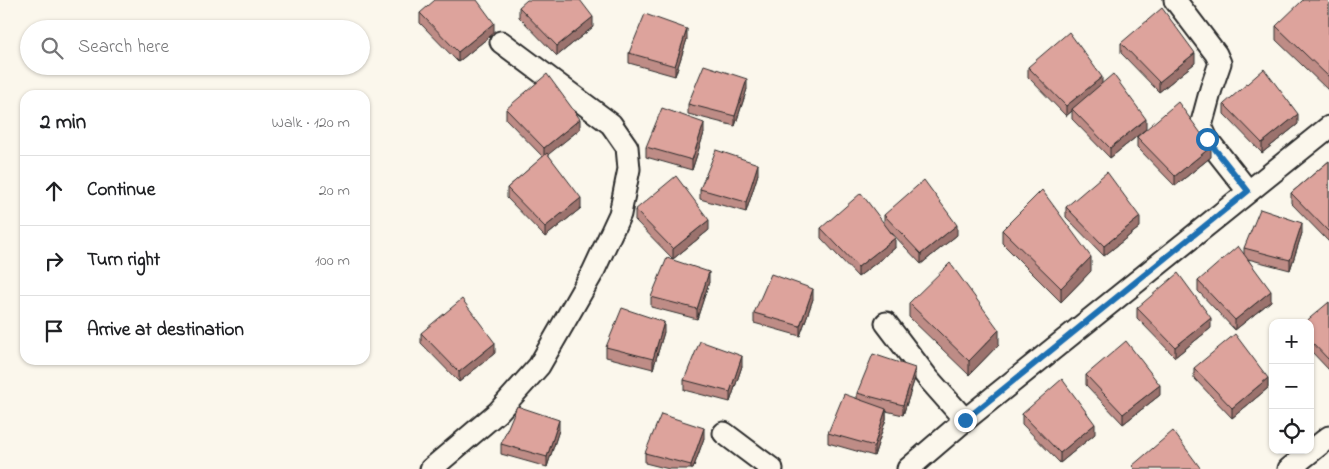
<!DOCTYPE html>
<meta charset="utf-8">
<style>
:root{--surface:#fff;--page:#f2f2f2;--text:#202124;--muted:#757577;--line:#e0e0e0}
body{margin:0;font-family:"Indie Flower",sans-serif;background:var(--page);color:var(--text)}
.controls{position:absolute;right:15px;bottom:15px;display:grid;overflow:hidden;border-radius:10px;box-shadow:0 1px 4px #0004}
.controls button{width:45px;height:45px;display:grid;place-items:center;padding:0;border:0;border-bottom:1px solid var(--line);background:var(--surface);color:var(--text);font:25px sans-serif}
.stop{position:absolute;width:15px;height:15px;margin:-11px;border:4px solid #1f6fb2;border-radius:50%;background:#fff}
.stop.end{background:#1f6fb2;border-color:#fff;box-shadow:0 1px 5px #0008}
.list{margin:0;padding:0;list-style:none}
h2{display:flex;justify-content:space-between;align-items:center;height:65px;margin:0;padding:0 20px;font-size:21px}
h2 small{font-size:16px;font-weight:400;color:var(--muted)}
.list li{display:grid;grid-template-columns:32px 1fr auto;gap:15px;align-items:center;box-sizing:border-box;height:70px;padding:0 20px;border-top:1px solid var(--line)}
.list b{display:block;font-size:19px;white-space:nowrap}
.list em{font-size:16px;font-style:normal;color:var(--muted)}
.icon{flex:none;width:28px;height:28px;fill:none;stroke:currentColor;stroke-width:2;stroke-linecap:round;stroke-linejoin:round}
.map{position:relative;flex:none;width:1329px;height:469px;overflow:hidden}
.search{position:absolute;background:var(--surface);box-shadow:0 1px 4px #0004;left:20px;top:20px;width:350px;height:55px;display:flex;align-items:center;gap:12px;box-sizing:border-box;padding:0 18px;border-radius:28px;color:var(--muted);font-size:19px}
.panel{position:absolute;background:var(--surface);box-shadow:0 1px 4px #0004;left:20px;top:90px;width:350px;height:275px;border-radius:15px}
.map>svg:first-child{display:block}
</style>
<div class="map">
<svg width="1329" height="469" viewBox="0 0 1329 469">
<rect width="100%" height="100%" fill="#fbf7ec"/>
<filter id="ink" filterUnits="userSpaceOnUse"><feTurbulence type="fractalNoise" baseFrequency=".02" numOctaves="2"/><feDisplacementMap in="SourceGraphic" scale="10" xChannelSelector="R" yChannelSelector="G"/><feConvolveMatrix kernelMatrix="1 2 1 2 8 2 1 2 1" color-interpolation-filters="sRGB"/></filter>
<g filter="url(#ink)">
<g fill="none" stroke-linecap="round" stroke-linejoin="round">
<g stroke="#2b2b2b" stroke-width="25">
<path id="minor" d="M 1175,0 L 1216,54 L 1220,63 L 1211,89 L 1201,126 L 1207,139 L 1248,191
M 886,323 L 927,377 L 965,420
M 724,433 L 772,469
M 431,469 L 498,412 L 539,366 L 593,272 L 620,214 L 629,169 L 627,147 L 611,124 L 501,42
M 908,469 L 965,420 L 1329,127
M 1289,469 L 1329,437"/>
</g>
<use href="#minor" stroke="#fbf7ec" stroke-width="21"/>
</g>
<path fill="#be8c86" stroke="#2b2b2b" d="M 1329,3 L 1329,91 L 1276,40 L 1276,26 Z
M 519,7 L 593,27 L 557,56 L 519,17 Z
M 420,13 L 494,33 L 458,62 L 420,23 Z
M 687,39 L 675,76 L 629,63 L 629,53 Z
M 1121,43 L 1195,63 L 1159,92 L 1121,53 Z
M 1028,67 L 1102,84 L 1146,129 L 1110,158 L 1072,119 L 1072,111 L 1066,116 L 1028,77 Z
M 747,89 L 735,126 L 688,114 L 688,104 Z
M 1224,104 L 1298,124 L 1262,153 L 1224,114 Z
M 506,109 L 580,129 L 548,154 L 581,208 L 545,237 L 507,198 L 507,188 L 543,157 L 506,119 Z
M 704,133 L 692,170 L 646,157 L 646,147 Z
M 1137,137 L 1211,157 L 1175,186 L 1137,147 Z
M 1329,161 L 1329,242 L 1291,203 L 1291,193 Z
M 758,174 L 746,212 L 700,199 L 700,189 Z
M 1066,207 L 1140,227 L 1104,256 L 1066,217 Z
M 635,210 L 709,230 L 673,259 L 635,220 Z
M 884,215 L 957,235 L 921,264 L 890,231 L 895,248 L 858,277 L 821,238 L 821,228 L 884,223 Z
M 1002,230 L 1091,271 L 1061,302 L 1002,243 Z
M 1302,233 L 1290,270 L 1248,259 L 1271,301 L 1235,330 L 1198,291 L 1198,281 L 1244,254 L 1244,248 Z
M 709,282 L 697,319 L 651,307 L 651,297 Z
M 813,299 L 800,336 L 754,323 L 754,313 Z
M 1329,302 L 1329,370 L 1310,350 L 1310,323 Z
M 909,303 L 999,344 L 969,375 L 909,317 Z
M 1137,308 L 1211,328 L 1175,357 L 1137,318 Z
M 664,332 L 653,369 L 606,357 L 606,347 Z
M 421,333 L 495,353 L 459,382 L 421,343 Z
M 742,366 L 730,402 L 684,390 L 684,380 Z
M 1194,368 L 1268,388 L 1232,418 L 1194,378 Z
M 1086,375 L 1160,395 L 1123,424 L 1086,385 Z
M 915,378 L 903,415 L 886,411 L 886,419 L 874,456 L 828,443 L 828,433 L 857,399 L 857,393 Z
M 1022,414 L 1095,434 L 1060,463 L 1022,424 Z
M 559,430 L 547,467 L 501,454 L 501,444 Z
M 704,438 L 693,469 L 669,469 L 645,463 L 645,453 Z"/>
<path fill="#9b726d" stroke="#2b2b2b" d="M 593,17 L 593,27 L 557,56 L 557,46 Z
M 494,23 L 494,33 L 458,62 L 458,52 Z
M 687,29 L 687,39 L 675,76 L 675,66 Z
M 1195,53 L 1195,63 L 1159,92 L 1159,82 Z
M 1102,77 L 1102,87 L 1072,109 L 1072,111 L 1066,116 L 1066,106 Z
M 747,79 L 747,89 L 735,126 L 735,116 Z
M 1298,114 L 1298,124 L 1262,153 L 1262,143 Z
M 580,119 L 580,129 L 544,158 L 544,148 Z
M 1146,119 L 1146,129 L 1110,158 L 1110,148 Z
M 704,123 L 704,133 L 692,170 L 692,160 Z
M 1211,147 L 1211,157 L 1175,186 L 1175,176 Z
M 758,164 L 758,174 L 746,212 L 746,202 Z
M 581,198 L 581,208 L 545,237 L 545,227 Z
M 1140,217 L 1140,227 L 1104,256 L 1104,246 Z
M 709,220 L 709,230 L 673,259 L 673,249 Z
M 1302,223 L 1302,233 L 1290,270 L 1290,260 Z
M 957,225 L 957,235 L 921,264 L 921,254 Z
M 895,238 L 895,248 L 858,277 L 858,267 Z
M 1091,257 L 1091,271 L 1061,302 L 1061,288 Z
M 709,272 L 709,282 L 697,319 L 697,309 Z
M 813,289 L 813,299 L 800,336 L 800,326 Z
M 1271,291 L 1271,301 L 1235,330 L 1235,320 Z
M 1211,318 L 1211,328 L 1175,357 L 1175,347 Z
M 664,322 L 664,332 L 653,369 L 653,359 Z
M 999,330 L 999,344 L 969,375 L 969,361 Z
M 495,343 L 495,353 L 459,382 L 459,372 Z
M 742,356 L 742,366 L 730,402 L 730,392 Z
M 915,368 L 915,378 L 903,415 L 903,405 Z
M 1268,378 L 1268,388 L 1232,418 L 1232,408 Z
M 1160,385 L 1160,395 L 1123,424 L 1123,414 Z
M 886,409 L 886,419 L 874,456 L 874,446 Z
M 559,420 L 559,430 L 547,467 L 547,457 Z
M 1095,424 L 1095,434 L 1060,463 L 1060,453 Z
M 704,428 L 704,438 L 693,469 L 691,469 L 691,465 Z"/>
<path fill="#dda39c" stroke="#2b2b2b" d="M 435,0 L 477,0 L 494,23 L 458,52 L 420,13 Z
M 527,0 L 580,0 L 593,17 L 557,46 L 519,7 Z
M 1303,0 L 1327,0 L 1329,3 L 1329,77 L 1276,26 Z
M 1162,8 L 1195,53 L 1159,82 L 1121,43 Z
M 645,14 L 687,29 L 675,66 L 629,53 Z
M 1069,32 L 1102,77 L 1066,106 L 1028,67 Z
M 704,65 L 747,79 L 735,116 L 688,104 Z
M 1264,69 L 1298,114 L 1262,143 L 1224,104 Z
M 547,74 L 580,119 L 544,148 L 506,109 Z
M 1113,74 L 1146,119 L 1110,148 L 1072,109 Z
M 1178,102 L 1211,147 L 1175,176 L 1137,137 Z
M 662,108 L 704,123 L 692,160 L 646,147 Z
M 716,150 L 758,164 L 746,202 L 700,189 Z
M 547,153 L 581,198 L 545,227 L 507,188 Z
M 1329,161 L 1329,232 L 1291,193 Z
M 1107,172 L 1140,217 L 1104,246 L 1066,207 Z
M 676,176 L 709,220 L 673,249 L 635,210 Z
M 924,180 L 957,225 L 921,254 L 884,215 Z
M 1042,190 L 1091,257 L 1061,288 L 1002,230 Z
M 861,193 L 895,238 L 858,267 L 821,228 Z
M 1260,209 L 1302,223 L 1290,260 L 1244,248 Z
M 1238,246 L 1271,291 L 1235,320 L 1198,281 Z
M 667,258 L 709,272 L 697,309 L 651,297 Z
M 950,263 L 999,330 L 969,361 L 909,303 Z
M 1178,273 L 1211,318 L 1175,347 L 1137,308 Z
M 771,274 L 813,289 L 800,326 L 754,313 Z
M 462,299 L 495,343 L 459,372 L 421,333 Z
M 1329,302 L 1329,360 L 1310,340 L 1310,323 L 1304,323 Z
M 622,308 L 664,322 L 653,359 L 606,347 Z
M 1235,334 L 1268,378 L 1232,408 L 1194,368 Z
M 700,341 L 742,356 L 730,392 L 684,380 Z
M 1126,341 L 1160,385 L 1123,414 L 1086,375 Z
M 873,354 L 915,368 L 903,405 L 857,393 Z
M 1062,379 L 1095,424 L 1060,453 L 1022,414 Z
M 844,394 L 886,409 L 874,446 L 828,433 Z
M 517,406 L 559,420 L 547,457 L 501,444 Z
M 661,414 L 704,428 L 691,465 L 645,453 Z
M 1173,431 L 1201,469 L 1135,469 L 1132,466 Z"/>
</g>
<g fill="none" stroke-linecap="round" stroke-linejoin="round" filter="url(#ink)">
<path stroke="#1f6fb2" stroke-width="6" d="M 965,420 L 1248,191 L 1207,139"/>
</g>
</svg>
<div class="controls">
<button>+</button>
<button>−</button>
<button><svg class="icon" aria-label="locate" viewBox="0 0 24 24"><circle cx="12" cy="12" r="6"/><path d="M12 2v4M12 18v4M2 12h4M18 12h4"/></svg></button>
</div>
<div class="stop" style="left:1207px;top:139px"></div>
<div class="stop end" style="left:965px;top:420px"></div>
<div class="search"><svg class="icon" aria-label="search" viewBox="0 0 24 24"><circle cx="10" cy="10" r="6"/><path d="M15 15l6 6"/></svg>Search here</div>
<section class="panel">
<h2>2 min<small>Walk · 120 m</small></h2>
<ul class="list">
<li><svg class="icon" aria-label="ahead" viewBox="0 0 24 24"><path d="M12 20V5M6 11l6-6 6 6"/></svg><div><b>Continue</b></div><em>20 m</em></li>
<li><svg class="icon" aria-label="right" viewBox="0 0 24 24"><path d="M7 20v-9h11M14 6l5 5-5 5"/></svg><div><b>Turn right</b></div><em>100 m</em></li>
<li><svg class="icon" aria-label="arrive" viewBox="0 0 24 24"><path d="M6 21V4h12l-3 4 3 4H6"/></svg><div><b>Arrive at destination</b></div></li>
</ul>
</section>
</div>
